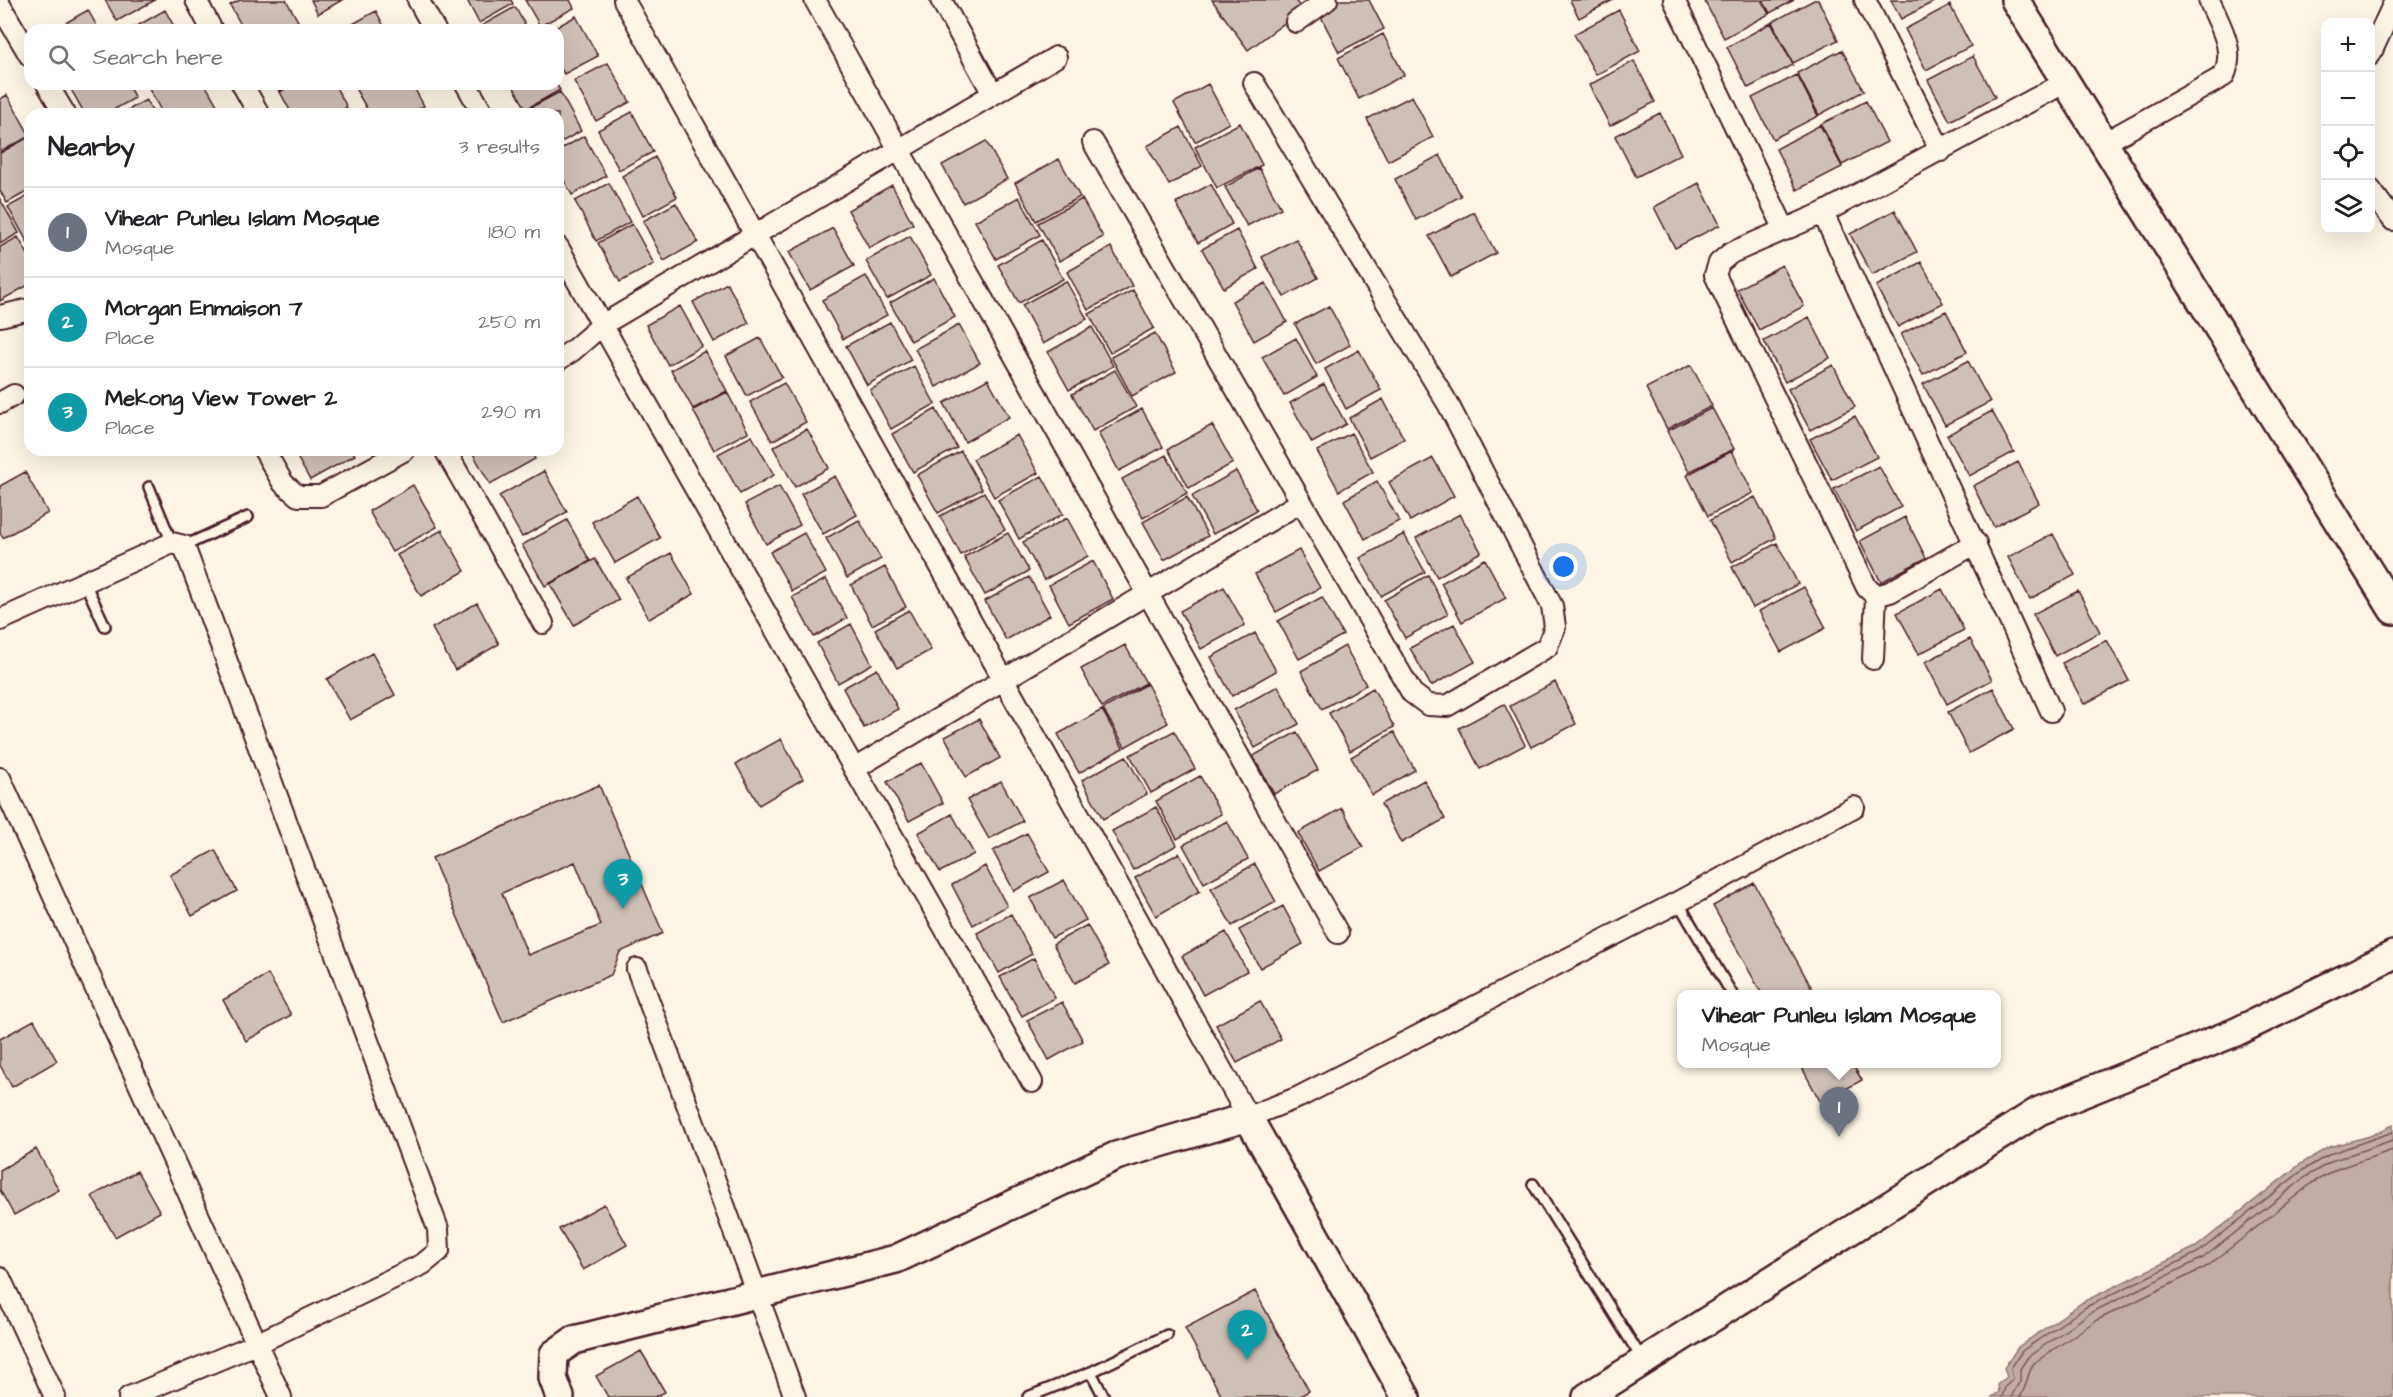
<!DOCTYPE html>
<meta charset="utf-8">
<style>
:root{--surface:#fff;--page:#f6f6f6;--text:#202124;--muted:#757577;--line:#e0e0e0;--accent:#c8321e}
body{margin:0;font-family:"Architects Daughter",sans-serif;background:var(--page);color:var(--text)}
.controls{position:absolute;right:18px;top:18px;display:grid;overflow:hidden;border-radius:12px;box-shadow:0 6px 24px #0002}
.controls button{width:54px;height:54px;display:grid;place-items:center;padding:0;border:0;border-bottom:2px solid var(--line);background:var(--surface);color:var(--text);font:30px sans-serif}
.you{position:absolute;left:1564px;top:567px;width:21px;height:21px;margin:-15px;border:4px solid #fff;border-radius:50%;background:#1a73e8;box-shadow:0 0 0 9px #1a73e833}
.badge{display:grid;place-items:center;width:39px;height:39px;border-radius:50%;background:var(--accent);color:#fff;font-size:20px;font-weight:700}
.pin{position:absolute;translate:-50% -50px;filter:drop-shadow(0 2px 3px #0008)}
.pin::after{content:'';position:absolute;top:32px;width:21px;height:18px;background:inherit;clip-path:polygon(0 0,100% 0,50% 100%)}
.popup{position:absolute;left:1677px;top:990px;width:324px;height:78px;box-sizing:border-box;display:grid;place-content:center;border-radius:12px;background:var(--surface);filter:drop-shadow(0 2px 4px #0005);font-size:20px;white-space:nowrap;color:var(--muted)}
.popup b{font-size:22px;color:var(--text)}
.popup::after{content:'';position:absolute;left:50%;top:100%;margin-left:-12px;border:12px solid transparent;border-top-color:var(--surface)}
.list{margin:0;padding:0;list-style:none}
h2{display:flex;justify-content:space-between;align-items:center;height:78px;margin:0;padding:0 24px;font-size:26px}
h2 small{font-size:20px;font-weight:400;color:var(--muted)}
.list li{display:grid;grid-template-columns:39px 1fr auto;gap:18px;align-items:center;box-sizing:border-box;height:90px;padding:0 24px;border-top:2px solid var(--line)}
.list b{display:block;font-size:22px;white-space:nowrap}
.list p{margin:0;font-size:20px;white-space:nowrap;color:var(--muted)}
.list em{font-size:20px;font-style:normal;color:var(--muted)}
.icon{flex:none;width:33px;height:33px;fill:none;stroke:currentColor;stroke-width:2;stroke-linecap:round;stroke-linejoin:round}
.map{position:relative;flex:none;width:2393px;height:1397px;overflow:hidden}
.search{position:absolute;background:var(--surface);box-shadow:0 6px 24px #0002;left:24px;top:24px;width:540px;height:66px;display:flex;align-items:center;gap:15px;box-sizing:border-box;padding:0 21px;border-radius:18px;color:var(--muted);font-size:22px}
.panel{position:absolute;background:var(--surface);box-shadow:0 6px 24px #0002;left:24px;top:108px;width:540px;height:348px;border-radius:18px}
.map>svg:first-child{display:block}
</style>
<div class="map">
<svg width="2393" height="1397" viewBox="0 0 2393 1397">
<rect width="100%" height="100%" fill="#fcf5e5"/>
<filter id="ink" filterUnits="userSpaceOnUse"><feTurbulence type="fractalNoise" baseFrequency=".0167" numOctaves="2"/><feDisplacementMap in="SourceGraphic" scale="12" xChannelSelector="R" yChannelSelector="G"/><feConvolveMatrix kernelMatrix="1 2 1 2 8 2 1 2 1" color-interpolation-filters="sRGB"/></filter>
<g filter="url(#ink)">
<path fill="#c0aca5" stroke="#917474" stroke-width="1.5" d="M 2393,1125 L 2393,1397 L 1992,1397 L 1999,1392 L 1998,1384 L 2007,1377 L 2004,1368 L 2018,1347 L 2083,1302 L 2196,1247 L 2299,1165 L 2329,1147 L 2370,1136 Z"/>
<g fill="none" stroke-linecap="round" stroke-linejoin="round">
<path stroke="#79575c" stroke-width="1.5" d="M 2002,1397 L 2005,1387 L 2013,1379 L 2011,1368 L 2022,1351 L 2086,1307 L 2199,1252 L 2303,1170 L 2332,1153 L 2393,1132
M 2011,1397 L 2020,1381 L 2020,1369 L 2028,1357 L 2090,1313 L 2203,1258 L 2307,1176 L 2334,1160 L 2393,1140
M 2020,1397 C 2028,1385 2027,1373 2034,1363 L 2095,1321 L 2208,1266 L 2312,1183 L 2339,1168 L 2393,1150"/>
</g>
<path fill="#cfc0b7" stroke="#4a1f2b" stroke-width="1.5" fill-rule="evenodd" d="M 105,0 L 155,0 L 117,21 Z
M 240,0 L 286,0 L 298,21 L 282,30 L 244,30 L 230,5 Z
M 311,0 L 342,0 L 318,14 Z
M 467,0 L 511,0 L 513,4 L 479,23 Z
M 525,0 L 570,0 L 574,8 L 540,26 Z
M 1212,0 L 1295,0 L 1302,10 L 1248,50 Z
M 1338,0 L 1369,0 L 1384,29 L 1339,52 L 1318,11 Z
M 1570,0 L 1613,0 L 1579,18 Z
M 1704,0 L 1761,0 L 1769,14 L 1724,38 Z
M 1763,0 L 1794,0 L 1770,13 Z
M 1814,0 L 1818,0 L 1838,40 L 1793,63 L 1772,22 Z
M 1891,0 L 1937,0 L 1901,19 Z
M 1950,5 L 1971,46 L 1926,70 L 1905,29 Z
M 515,7 L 528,30 L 483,30 L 481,26 Z
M 88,10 L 99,30 L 53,30 Z
M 165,10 L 176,30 L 130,30 Z
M 1619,10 L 1640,51 L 1596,75 L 1574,34 Z
M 376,11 L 386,30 L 342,30 Z
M 576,16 L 598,56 L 564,74 L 558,64 L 558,30 L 551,30 Z
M 1771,23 L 1793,65 L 1748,88 L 1727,47 Z
M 301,25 L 304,30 L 291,30 Z
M 1383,34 L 1404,75 L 1359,99 L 1338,58 Z
M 1842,50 L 1864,91 L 1819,115 L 1797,73 Z
M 1973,56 L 1995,97 L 1950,121 L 1928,80 Z
M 1634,61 L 1655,102 L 1610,126 L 1589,85 Z
M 608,63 L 630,102 L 596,121 L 574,81 Z
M 1797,75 L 1818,116 L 1773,139 L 1752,98 Z
M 68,84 L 127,84 L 135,98 L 106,114 L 85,114 Z
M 158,84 L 205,84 L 217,105 L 201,114 L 163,114 L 149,89 Z
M 276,84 L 291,84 L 279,91 Z
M 293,84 L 334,84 L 347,107 L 335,114 L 292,114 L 280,92 Z
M 367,84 L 412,84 L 424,106 L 409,114 L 370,114 L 356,90 Z
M 512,84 L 556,84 L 560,90 L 526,109 Z
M 1208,84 L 1229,123 L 1195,142 L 1174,103 Z
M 560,92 L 581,131 L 558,144 L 558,114 L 528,114 L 526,110 Z
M 7,95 L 30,136 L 0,152 L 0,99 Z
M 1412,96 L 1433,137 L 1388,161 L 1367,119 Z
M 146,100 L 154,114 L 121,114 Z
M 1866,101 L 1887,142 L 1842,165 L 1821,124 Z
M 632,112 L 653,152 L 619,170 L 598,130 Z
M 1660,113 L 1681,154 L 1636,177 L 1615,136 Z
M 1240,123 L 1262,165 L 1217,188 L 1195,147 Z
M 1820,125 L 1842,167 L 1797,190 L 1776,149 Z
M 1181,127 L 1202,166 L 1169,185 L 1147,146 Z
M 584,136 L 606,176 L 572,195 L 558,169 L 558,151 Z
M 29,137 L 30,190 L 7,203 L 0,191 L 0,153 Z
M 986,141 L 1007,179 L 963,203 L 942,165 Z
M 1440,155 L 1461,196 L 1416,220 L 1395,179 Z
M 655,157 L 677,197 L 643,216 L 622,176 Z
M 1059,159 L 1080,197 L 1036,221 L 1015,183 Z
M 1259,168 L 1281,208 L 1247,226 L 1225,187 Z
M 609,183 L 630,222 L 596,241 L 575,201 Z
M 1699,183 L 1720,225 L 1675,248 L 1654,207 Z
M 1211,184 L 1232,224 L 1198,243 L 1176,203 Z
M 892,185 L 913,224 L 869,248 L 848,210 Z
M 30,195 L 30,247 L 8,207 Z
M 1019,197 L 1040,235 L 996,259 L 975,221 Z
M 0,199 L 19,233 L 0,244 Z
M 1082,199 L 1103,237 L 1059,261 L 1038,223 Z
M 676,203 L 698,242 L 664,261 L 643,221 Z
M 1895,210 L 1917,252 L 1872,275 L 1850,234 Z
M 1474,212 L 1496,253 L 1451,277 L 1429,236 Z
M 632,224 L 654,264 L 620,282 L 598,243 Z
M 833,228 L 854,266 L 810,290 L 789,252 Z
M 1237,230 L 1258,269 L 1224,288 L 1202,249 Z
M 910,236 L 931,275 L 887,299 L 866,261 Z
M 18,237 L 30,258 L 30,284 L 0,301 L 0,247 Z
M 1296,239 L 1318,278 L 1284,297 L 1262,257 Z
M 1042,240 L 1063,279 L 1019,303 L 998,265 Z
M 1111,247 L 1132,286 L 1088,310 L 1067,272 Z
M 1921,262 L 1943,303 L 1898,327 L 1876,286 Z
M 1782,265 L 1804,306 L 1759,330 L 1737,289 Z
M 866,276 L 887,315 L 843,339 L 822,300 Z
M 934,278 L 955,317 L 911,341 L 890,303 Z
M 1066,281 L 1087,319 L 1043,344 L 1022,305 Z
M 727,283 L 749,323 L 714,342 L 693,302 Z
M 1266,283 L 1287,322 L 1254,341 L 1232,301 Z
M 1133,290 L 1154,328 L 1110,353 L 1089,314 Z
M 680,306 L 702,346 L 668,365 L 646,325 Z
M 1329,306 L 1350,345 L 1316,364 L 1295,324 Z
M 1946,311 L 1967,352 L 1923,375 L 1901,334 Z
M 1809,317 L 1830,358 L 1785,382 L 1764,341 Z
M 890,322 L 911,360 L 867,385 L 846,346 Z
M 959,325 L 980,363 L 936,387 L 915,349 Z
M 1092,327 L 1113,366 L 1069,390 L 1048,352 Z
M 1155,333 L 1176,372 L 1132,396 L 1111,357 Z
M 760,338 L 782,377 L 747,396 L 726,356 Z
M 1296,338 L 1317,377 L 1284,396 L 1262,357 Z
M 1359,350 L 1381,390 L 1346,409 L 1325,369 Z
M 705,351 L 727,391 L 693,409 L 671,370 Z
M 1968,361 L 1990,402 L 1945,425 L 1923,384 Z
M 1691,365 L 1712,406 L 1667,429 L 1646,388 Z
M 1833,365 L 1855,407 L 1810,430 L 1788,389 Z
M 914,366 L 935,404 L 891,429 L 870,390 Z
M 1115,370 L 1136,407 L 1093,431 L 1072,394 Z
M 988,379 L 1009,417 L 965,442 L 944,403 Z
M 784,383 L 806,422 L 772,441 L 750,402 Z
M 1324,384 L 1346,424 L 1312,443 L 1290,403 Z
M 727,392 L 748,432 L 714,450 L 693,410 Z
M 1383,399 L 1404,439 L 1370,457 L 1349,418 Z
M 1712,408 L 1734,449 L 1689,472 L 1667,431 Z
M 936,409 L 957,448 L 913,472 L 892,434 Z
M 1142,409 L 1163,447 L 1119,471 L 1098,433 Z
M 1992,411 L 2014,452 L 1969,476 L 1947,435 Z
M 1855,416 L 1877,457 L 1832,480 L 1810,439 Z
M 1212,425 L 1233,463 L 1189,488 L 1168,449 Z
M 807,429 L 829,468 L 795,487 L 773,447 Z
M 1351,433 L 1373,472 L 1339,491 L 1317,451 Z
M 1017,435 L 1038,473 L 994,497 L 973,459 Z
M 752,436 L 774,475 L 740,494 L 718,454 Z
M 293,450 L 352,450 L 355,455 L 310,480 Z
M 471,450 L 530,450 L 535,459 L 490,484 Z
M 961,451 L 982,489 L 938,513 L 917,475 Z
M 1732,451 L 1753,493 L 1708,516 L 1687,475 Z
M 1166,455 L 1187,493 L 1143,518 L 1122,479 Z
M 1433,458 L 1454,496 L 1410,521 L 1389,482 Z
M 2018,462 L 2039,503 L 1994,527 L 1973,486 Z
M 1879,466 L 1901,507 L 1856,531 L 1834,489 Z
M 544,471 L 567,512 L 522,537 L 499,496 Z
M 1236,471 L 1257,510 L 1213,534 L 1192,496 Z
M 25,472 L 48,513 L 3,538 L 0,533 L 0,486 Z
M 835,476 L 857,515 L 823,534 L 801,494 Z
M 1042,476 L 1063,514 L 1019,539 L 998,500 Z
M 1377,481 L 1399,521 L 1365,539 L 1344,500 Z
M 413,485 L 437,527 L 392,552 L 369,511 Z
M 779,486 L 800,525 L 766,544 L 745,504 Z
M 984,492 L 1005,530 L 961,555 L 940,516 Z
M 637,496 L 660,538 L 615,563 L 592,522 Z
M 1187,497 L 1208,536 L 1164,560 L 1143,522 Z
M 1755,497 L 1776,538 L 1732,562 L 1710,520 Z
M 1460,514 L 1481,552 L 1437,577 L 1416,538 Z
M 1905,517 L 1926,558 L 1881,582 L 1860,541 Z
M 1067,518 L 1088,556 L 1044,580 L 1023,542 Z
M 567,520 L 590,561 L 545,586 L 522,545 Z
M 859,520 L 881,559 L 847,578 L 826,538 Z
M 442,530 L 465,571 L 421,596 L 397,555 Z
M 804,533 L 826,573 L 792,591 L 770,552 Z
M 1008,533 L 1029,571 L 985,595 L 964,557 Z
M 1404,534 L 1425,572 L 1381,596 L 1360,558 Z
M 2053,534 L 2075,575 L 2030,599 L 2008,557 Z
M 1777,543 L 1798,584 L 1753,608 L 1732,567 Z
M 1299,550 L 1320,588 L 1276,612 L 1255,574 Z
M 671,553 L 694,594 L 649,619 L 626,578 Z
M 595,559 L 619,600 L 574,625 L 550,584 Z
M 1485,559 L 1506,598 L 1462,622 L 1441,583 Z
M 1093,561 L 1113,599 L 1069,623 L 1049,585 Z
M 885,567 L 906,607 L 872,625 L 851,585 Z
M 1428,575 L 1448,614 L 1405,638 L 1384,600 Z
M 1029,577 L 1050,615 L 1006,640 L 985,601 Z
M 826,579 L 847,618 L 814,637 L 792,597 Z
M 1224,587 L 1245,625 L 1201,649 L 1180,611 Z
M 1804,587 L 1826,628 L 1781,652 L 1759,611 Z
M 1942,589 L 1964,630 L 1919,654 L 1897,613 Z
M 2078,591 L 2100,632 L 2055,656 L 2033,614 Z
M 1322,597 L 1343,635 L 1299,659 L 1278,621 Z
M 477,603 L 499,644 L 455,670 L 432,628 Z
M 909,610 L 931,650 L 897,668 L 875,629 Z
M 851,624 L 872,664 L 838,683 L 817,643 Z
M 1454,624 L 1475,662 L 1431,686 L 1410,648 Z
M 1255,633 L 1276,671 L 1232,696 L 1211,657 Z
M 1970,639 L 1992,680 L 1947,704 L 1925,662 Z
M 2107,640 L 2129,681 L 2084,704 L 2062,663 Z
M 1125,645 L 1146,683 L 1102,707 L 1081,669 Z
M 1345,646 L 1366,685 L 1322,709 L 1301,671 Z
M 372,653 L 395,695 L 350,720 L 327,679 Z
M 877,669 L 898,709 L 864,728 L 843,688 Z
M 1555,682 L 1576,724 L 1531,747 L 1510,706 Z
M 1147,684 L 1168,723 L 1125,747 L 1103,709 Z
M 1278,686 L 1299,724 L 1255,748 L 1234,710 Z
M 1373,688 L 1394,727 L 1350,751 L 1329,713 Z
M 1993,688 L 2014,729 L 1969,753 L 1948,712 Z
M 1504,704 L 1525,745 L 1480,769 L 1459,728 Z
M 1102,710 L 1123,748 L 1079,773 L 1058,734 Z
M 979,719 L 1000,758 L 966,777 L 945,737 Z
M 1174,731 L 1195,769 L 1151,793 L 1130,755 Z
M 1297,732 L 1318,770 L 1274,794 L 1253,756 Z
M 1394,732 L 1415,770 L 1372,795 L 1351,757 Z
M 781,739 L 803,779 L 759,805 L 736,764 Z
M 1126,756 L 1147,794 L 1103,819 L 1082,780 Z
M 921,763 L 943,803 L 909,821 L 887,782 Z
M 1200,776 L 1221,814 L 1177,839 L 1156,801 Z
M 1424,780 L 1445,819 L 1401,843 L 1381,804 Z
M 1001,781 L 1023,821 L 989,839 L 967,800 Z
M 599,785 L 663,933 L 620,952 L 611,975 L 503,1022 L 432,858 ZM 575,862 L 601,925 L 528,955 L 502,893 Z
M 1156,807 L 1177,845 L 1133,870 L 1112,831 Z
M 1342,808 L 1363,847 L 1319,871 L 1298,833 Z
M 952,814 L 974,854 L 940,872 L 918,833 Z
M 1227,821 L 1248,859 L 1204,883 L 1183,845 Z
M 1027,833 L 1049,872 L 1014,891 L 993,851 Z
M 215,850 L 237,891 L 192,916 L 170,875 Z
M 1179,853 L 1200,891 L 1156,916 L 1135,878 Z
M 1255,864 L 1276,902 L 1232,926 L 1211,888 Z
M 985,866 L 1007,906 L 973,925 L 952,885 Z
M 1064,880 L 1086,920 L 1052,938 L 1030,898 Z
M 1754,883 L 1815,994 L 1762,994 L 1713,906 Z
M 1283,906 L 1303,944 L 1260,968 L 1239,930 Z
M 1011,914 L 1032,954 L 999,973 L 977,933 Z
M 1087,925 L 1109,965 L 1075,983 L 1053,944 Z
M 1226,932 L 1247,971 L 1203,995 L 1182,956 Z
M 1034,958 L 1055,998 L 1022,1016 L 1000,977 Z
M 268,974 L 291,1015 L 246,1041 L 223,1000 Z
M 1260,1001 L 1281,1039 L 1237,1063 L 1216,1025 Z
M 1062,1002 L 1083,1041 L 1049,1060 L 1027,1020 Z
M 34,1020 L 57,1061 L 12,1087 L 0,1065 L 0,1039 Z
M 1800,1064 L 1852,1064 L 1862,1080 L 1821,1103 Z
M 36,1149 L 59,1190 L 14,1215 L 0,1190 L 0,1170 Z
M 137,1171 L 160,1212 L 115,1237 L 92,1196 Z
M 604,1204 L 627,1245 L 583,1270 L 559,1229 Z
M 1255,1291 L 1309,1391 L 1298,1397 L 1222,1397 L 1185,1328 Z
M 641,1351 L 665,1392 L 655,1397 L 608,1397 L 596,1376 Z"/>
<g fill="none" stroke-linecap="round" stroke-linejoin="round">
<g stroke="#4a1f2b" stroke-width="14">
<path id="lane" d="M 149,487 L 172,543
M 184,546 L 248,517
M 85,583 L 105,626
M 1678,902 L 1732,994
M 1533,1184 L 1642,1359
M 1091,1372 L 1104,1397
M 1028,1397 L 1091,1372 L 1167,1335"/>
</g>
<g stroke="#4a1f2b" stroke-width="24">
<path id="street" d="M 196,0 L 212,30
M 418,0 L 435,30
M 624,0 L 1248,1117 L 1299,1097 L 1678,902 L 1854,807
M 815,0 L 1338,933
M 941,0 L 993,94
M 1674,0 L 1785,230
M 1865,0 L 1941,151
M 0,5 L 30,56
M 1296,22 L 1327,0
M 2370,55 L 2393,5
M 47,84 L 65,114
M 242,84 L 259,114
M 466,84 L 483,114
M 1093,142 L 1412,693 L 1428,705 L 1447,706 L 1547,647 L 1555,627 L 1552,606 L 1448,404 L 1254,83
M 2104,143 L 2224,76 C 2236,49 2220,26 2209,0
M 2370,189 L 2393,220
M 1823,213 L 2051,711
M 558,247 L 1032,1082
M 0,316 L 30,309
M 558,360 L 572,351 L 602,325 L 1056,57
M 0,403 L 14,395
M 264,450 L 283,483 L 298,496 L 321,496 L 405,450
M 445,450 L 543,623
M 1976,543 L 1890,592 L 1876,596 L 1867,588 L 1715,275 L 1719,263 L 1731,253 L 1823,213 L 2066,82
M 0,620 L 172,543 L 184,546 L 438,1229 L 439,1251 L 423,1264 L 256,1344 L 129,1397
M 1873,659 L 1876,596
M 854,769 L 1301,502
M 0,778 L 281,1397
M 637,969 L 795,1397
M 0,1278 L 55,1397"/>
</g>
<g stroke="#4a1f2b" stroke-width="32">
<path id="secondary" d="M 2015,0 L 2393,610
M 560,1397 L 553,1378 L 554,1354 L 574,1340 L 896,1259 L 1116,1156 L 1248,1117 L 1406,1397
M 1587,1397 L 2039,1111 L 2236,1032 L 2393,955"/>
</g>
<use href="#lane" stroke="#fcf5e5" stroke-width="9"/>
<use href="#street" stroke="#fcf5e5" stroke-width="20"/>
<use href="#secondary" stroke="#fcf5e5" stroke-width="27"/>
</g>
</g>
</svg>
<div class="controls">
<button>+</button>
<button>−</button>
<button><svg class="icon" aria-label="locate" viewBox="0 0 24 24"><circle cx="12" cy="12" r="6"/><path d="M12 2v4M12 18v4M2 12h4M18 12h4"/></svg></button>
<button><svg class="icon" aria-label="layers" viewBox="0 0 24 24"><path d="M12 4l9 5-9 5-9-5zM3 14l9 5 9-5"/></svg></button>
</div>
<div class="you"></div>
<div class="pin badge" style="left:1839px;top:1137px;background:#6b7280">1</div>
<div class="popup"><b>Vihear Punleu Islam Mosque</b>Mosque</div>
<div class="pin badge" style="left:1247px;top:1360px;background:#0f9aa8">2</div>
<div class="pin badge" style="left:623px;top:909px;background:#0f9aa8">3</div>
<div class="search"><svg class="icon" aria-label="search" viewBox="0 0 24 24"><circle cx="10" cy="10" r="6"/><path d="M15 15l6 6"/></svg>Search here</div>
<section class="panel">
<h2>Nearby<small>3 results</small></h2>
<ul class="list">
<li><span class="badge" style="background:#6b7280">1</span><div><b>Vihear Punleu Islam Mosque</b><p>Mosque</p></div><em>180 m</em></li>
<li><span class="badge" style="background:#0f9aa8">2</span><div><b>Morgan Enmaison 7</b><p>Place</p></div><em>250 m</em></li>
<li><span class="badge" style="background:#0f9aa8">3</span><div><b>Mekong View Tower 2</b><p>Place</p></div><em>290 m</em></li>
</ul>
</section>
</div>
